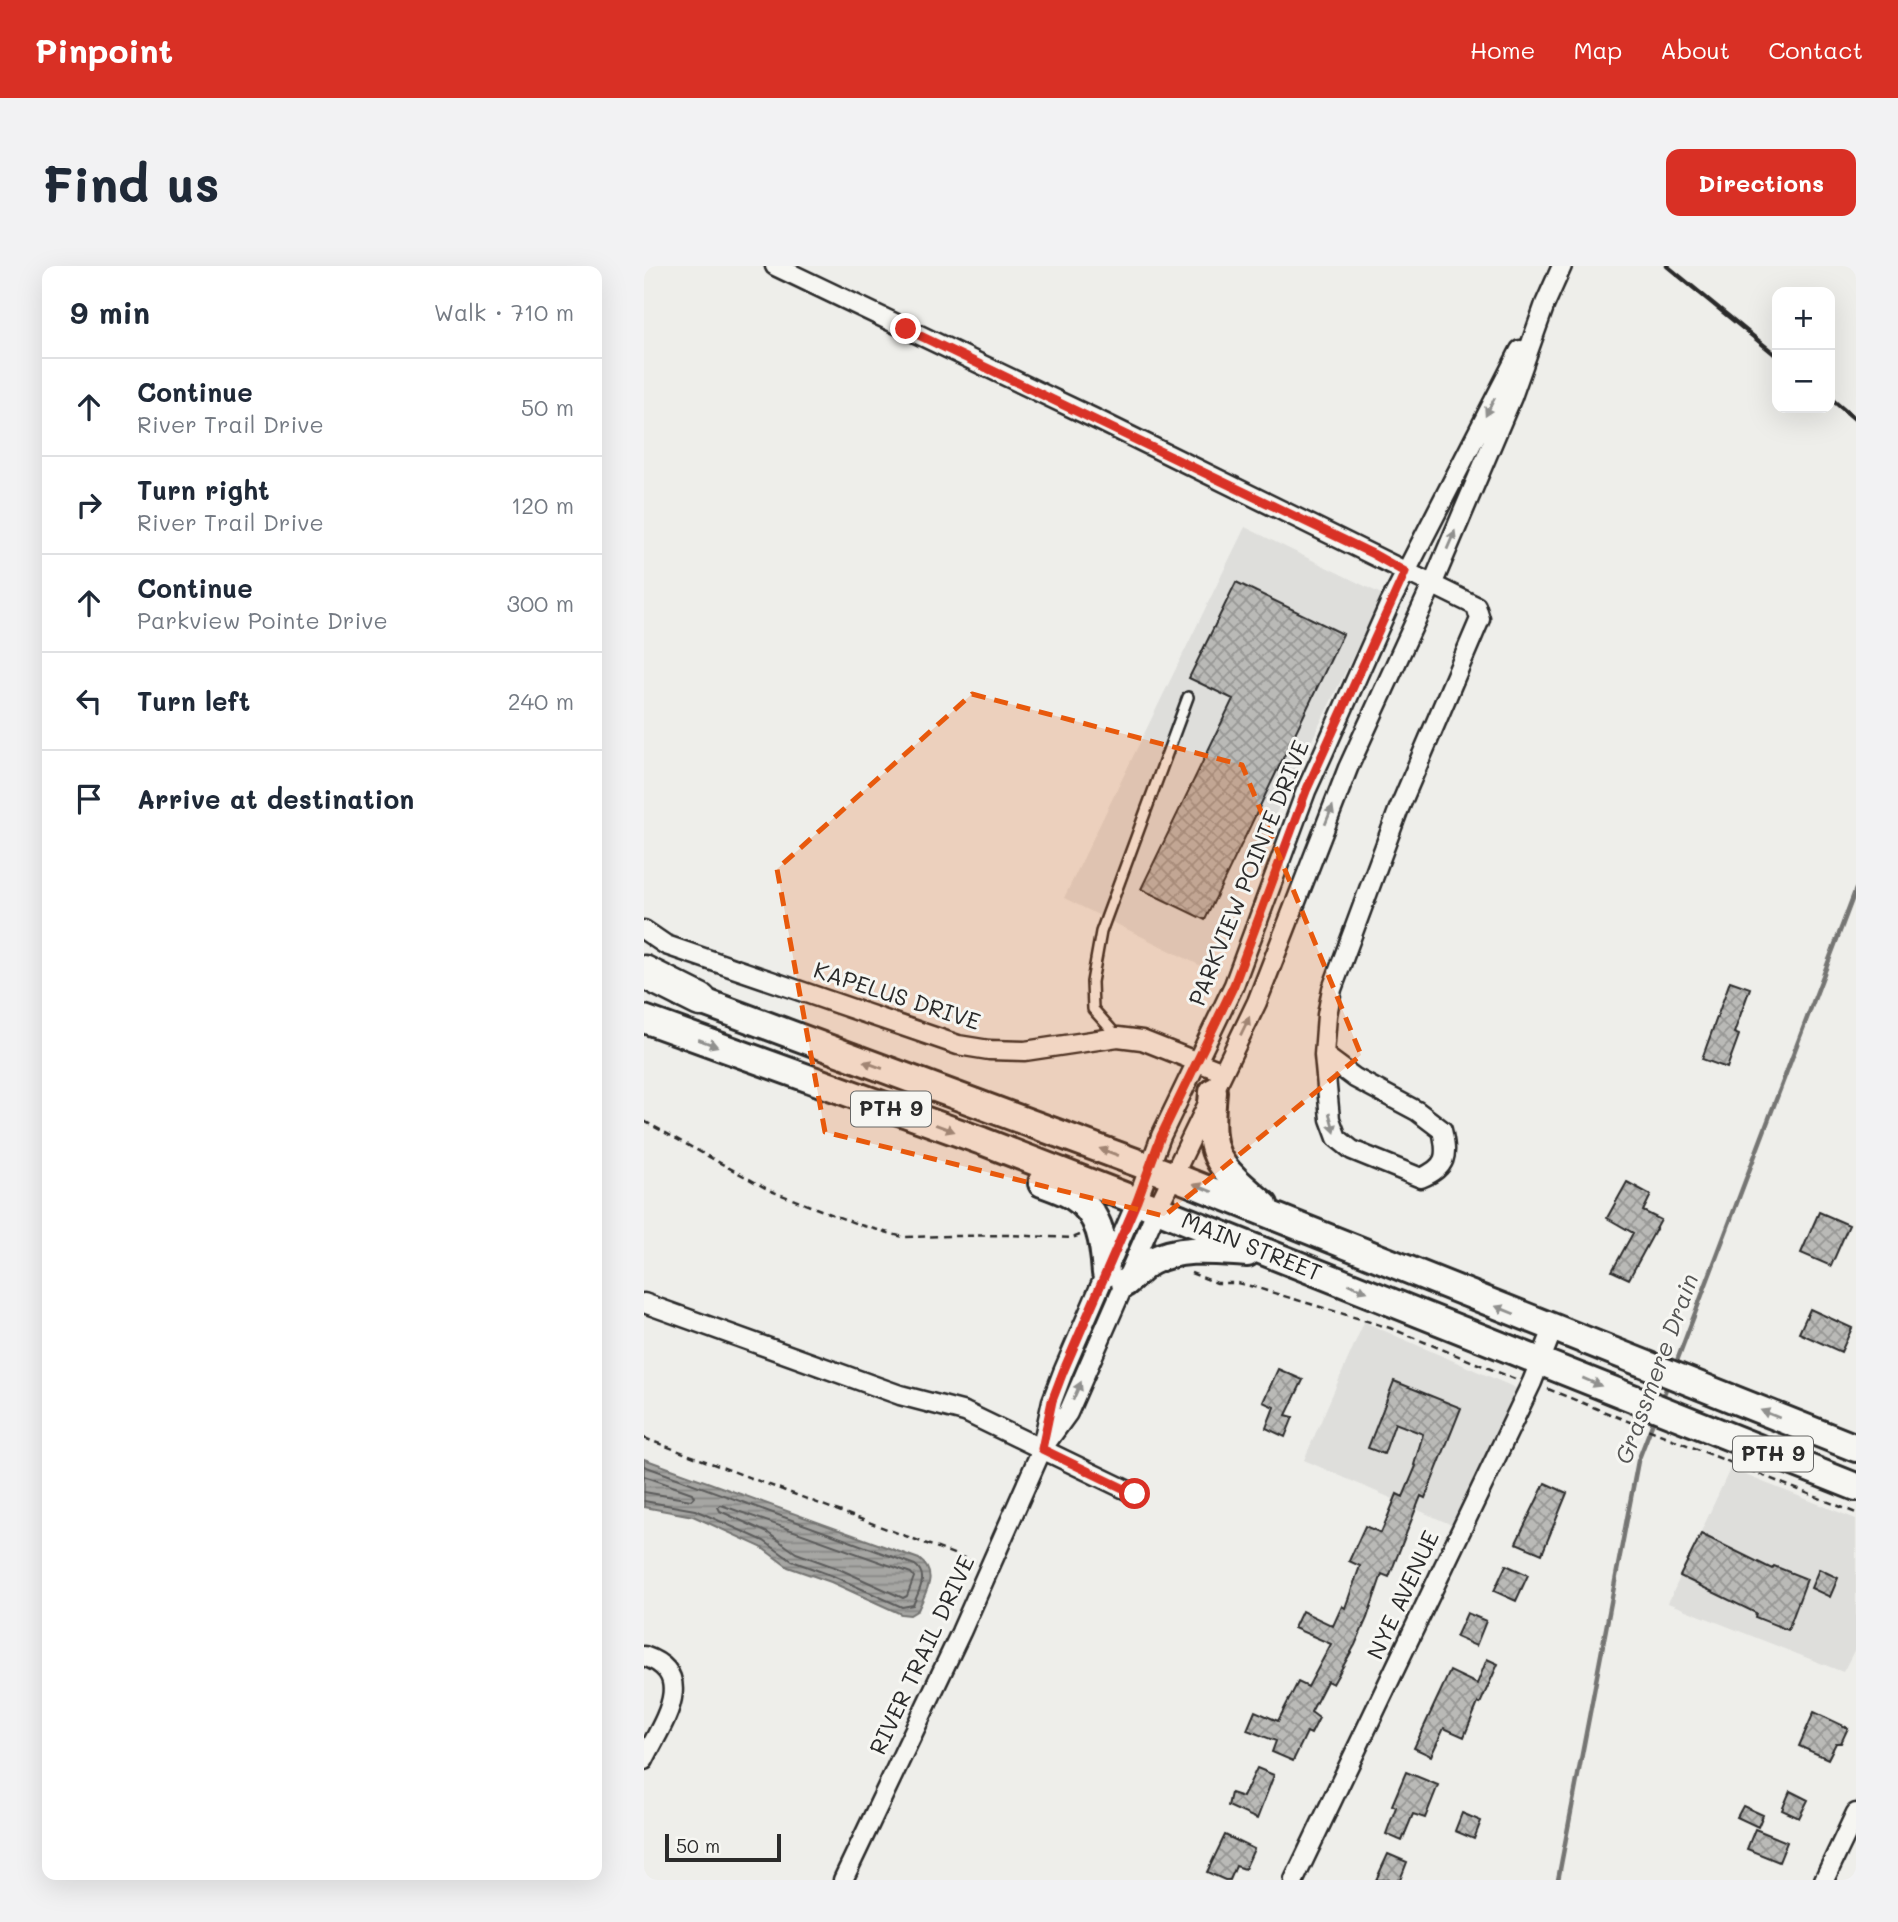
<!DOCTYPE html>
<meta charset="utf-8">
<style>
:root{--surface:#fff;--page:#f2f2f3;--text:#1f2937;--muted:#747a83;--line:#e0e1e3;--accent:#d93025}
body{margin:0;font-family:Mali,sans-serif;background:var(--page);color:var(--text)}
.controls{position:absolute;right:21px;top:21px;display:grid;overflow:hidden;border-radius:14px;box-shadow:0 7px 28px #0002}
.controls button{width:63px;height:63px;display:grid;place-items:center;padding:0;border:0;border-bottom:2px solid var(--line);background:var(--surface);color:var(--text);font:35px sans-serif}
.scale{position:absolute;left:21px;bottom:18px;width:116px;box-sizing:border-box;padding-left:7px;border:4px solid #2b2b2b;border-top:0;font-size:19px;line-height:24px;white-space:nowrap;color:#2b2b2b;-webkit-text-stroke:5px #f6f6f2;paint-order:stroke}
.stop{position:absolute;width:21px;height:21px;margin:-16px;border:5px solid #d93025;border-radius:50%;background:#fff}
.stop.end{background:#d93025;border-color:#fff;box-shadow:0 2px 7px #0008}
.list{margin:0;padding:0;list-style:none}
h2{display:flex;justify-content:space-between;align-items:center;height:91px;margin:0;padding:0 28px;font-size:30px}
h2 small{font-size:23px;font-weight:400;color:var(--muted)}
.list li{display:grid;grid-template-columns:46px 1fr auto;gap:21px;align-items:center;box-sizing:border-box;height:98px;padding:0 28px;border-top:2px solid var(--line)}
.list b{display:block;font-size:26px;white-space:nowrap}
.list p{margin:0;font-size:23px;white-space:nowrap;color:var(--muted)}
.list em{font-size:23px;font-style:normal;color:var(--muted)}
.icon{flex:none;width:38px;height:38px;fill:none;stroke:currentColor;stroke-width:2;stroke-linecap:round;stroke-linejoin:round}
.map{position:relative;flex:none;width:1212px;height:1614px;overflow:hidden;border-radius:14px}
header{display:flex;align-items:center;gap:42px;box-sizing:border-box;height:98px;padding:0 35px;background:var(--accent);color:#fff}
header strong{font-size:33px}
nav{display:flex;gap:38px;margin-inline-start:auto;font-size:24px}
.intro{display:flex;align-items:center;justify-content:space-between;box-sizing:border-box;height:168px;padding:0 42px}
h1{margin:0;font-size:49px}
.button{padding:18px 32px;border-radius:14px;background:var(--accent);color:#fff;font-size:24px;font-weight:700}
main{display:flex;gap:42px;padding:0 42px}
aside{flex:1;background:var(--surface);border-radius:14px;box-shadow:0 7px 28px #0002}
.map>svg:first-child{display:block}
</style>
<header>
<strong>Pinpoint</strong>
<nav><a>Home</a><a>Map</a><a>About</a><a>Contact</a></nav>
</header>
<div class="intro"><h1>Find us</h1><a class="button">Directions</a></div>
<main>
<aside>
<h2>9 min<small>Walk · 710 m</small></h2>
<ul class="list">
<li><svg class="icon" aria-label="ahead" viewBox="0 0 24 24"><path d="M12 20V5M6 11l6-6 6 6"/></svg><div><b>Continue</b><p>River Trail Drive</p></div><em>50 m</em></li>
<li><svg class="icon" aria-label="right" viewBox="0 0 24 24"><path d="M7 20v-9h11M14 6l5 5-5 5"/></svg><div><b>Turn right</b><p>River Trail Drive</p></div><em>120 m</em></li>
<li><svg class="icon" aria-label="ahead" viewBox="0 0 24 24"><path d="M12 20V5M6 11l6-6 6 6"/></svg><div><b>Continue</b><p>Parkview Pointe Drive</p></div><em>300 m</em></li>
<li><svg class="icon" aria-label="left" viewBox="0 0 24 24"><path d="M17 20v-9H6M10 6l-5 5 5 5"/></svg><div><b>Turn left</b></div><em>240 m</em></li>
<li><svg class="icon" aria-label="arrive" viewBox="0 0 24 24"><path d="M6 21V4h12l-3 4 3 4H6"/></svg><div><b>Arrive at destination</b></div></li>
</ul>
</aside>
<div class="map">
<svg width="1212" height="1614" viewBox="0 0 1212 1614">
<defs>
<pattern id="water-rules" width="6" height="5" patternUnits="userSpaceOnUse" patternTransform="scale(1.75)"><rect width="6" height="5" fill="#a6a6a3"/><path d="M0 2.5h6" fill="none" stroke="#878785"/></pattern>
<pattern id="building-cross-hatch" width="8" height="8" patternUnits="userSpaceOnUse" patternTransform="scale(1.75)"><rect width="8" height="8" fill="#babab7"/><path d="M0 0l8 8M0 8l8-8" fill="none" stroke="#979795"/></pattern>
</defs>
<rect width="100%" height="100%" fill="#eeeeea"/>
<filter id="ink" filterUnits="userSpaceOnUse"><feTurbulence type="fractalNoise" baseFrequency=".0143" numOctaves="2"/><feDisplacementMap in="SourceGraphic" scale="14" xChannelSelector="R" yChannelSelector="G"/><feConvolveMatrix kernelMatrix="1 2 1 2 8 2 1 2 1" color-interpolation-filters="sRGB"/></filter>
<g filter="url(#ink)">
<path fill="#dededb" d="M 601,261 L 739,329 L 557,700 L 420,632 Z
M 720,1056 L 874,1123 L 815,1262 L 660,1194 Z
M 1086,1203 L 1212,1253 L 1212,1381 L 1199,1406 L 1024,1337 Z"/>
<path fill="url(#water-rules)" stroke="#757573" stroke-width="2" d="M 0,1193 L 275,1293 C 295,1308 282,1325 274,1344 L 266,1349 L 257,1348 L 187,1316 L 144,1301 L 117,1281 L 49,1250 L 0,1241 Z"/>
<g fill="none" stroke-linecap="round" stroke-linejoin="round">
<path stroke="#5c5c5b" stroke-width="2" d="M 0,1200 L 271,1299 C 285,1309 275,1325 269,1339 L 258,1341 L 189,1310 L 148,1295 L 120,1275 L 51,1244 L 0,1235
M 0,1210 L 48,1227 L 50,1231 L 47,1234 L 0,1226
M 77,1239 L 267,1307 L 270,1311 L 263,1330 L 259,1332 L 193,1302 L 152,1287 L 124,1267 L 76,1245 L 74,1241 Z"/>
<path stroke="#757573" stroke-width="4.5" d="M 1031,1100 L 1212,623
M 1017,1136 L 1024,1118
M 914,1614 L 994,1195 L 1011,1151"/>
</g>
<path fill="url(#building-cross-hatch)" stroke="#2b2b2b" stroke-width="2" d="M 592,316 L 699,368 L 561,654 L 497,623 L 589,433 L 545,412 Z
M 1086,715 L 1106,722 L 1090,767 L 1095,769 L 1083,802 L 1058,793 Z
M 983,916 L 1007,929 L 999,945 L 1017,954 L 985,1013 L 968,1005 L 989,967 L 963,952 Z
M 1175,946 L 1205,959 L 1187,1000 L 1157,987 Z
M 1166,1043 L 1208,1062 L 1197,1086 L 1155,1067 Z
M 634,1103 L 659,1114 L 642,1149 L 649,1151 L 641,1171 L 622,1162 L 630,1141 L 619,1136 Z
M 750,1115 L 817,1142 L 781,1232 L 777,1230 L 745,1311 L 738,1308 L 723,1352 L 711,1379 L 689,1418 L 683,1415 L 667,1446 L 675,1452 L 667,1468 L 663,1466 L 649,1495 L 628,1486 L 632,1475 L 603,1464 L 611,1445 L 634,1455 L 654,1416 L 664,1421 L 687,1378 L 650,1362 L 658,1345 L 689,1360 L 698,1340 L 701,1342 L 716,1300 L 705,1295 L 721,1260 L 737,1267 L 753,1228 L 759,1231 L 772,1200 L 770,1199 L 779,1168 L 751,1157 L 740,1188 L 724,1182 Z
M 901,1217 L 923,1227 L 898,1288 L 872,1277 Z
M 1057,1268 L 1128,1303 L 1130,1300 L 1163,1313 L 1144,1364 L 1111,1351 L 1112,1347 L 1036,1310 Z
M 862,1299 L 884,1309 L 872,1335 L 850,1325 Z
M 1175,1303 L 1194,1312 L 1186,1331 L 1167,1322 Z
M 823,1347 L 842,1355 L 832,1380 L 812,1371 Z
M 843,1393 L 854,1398 L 836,1438 L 834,1437 L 820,1471 L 800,1462 L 787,1490 L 770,1482 L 806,1405 L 833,1418 Z
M 1170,1446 L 1204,1462 L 1197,1477 L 1192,1477 L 1184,1493 L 1155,1480 Z
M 613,1502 L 630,1509 L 613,1553 L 584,1540 L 587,1527 L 599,1531 Z
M 762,1506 L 794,1519 L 781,1552 L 769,1548 L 758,1575 L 742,1568 L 752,1541 L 748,1539 Z
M 1146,1525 L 1164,1534 L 1155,1552 L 1138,1544 Z
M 1099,1540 L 1119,1549 L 1114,1561 L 1093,1551 Z
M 818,1547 L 837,1555 L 830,1573 L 811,1565 Z
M 1111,1563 L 1143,1576 L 1135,1596 L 1103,1583 Z
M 581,1569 L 610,1583 L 601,1603 L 592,1600 L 586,1614 L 581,1614 L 563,1606 Z
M 744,1588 L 763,1596 L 756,1614 L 732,1614 Z"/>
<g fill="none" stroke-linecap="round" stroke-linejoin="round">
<g stroke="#2b2b2b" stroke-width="14">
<path id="service" d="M 474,771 L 449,743 L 448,716 L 457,666 L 544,431"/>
</g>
<g stroke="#2b2b2b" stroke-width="23">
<path id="minor" d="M 131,0 L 458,156 L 832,340 L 836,353 L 754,545 L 688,723 L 683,749 L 680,789 L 686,853 L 693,872 L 708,884 L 777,912 C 803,901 804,890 798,864 L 773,845 L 711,812 L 680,789
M 0,664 L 22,679 L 314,779 L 345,784 L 381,785 L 474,771 L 498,774 L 579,806
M 0,1037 L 256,1129 L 321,1146 L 491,1228
M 399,1176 L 408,1135 L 419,1106 L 493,935 L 517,870 L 590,719 L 662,525 L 678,490 L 746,337 L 876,84
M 0,1390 C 56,1409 16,1460 0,1494
M 199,1614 L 317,1366 L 398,1183 L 424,1147 L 513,943 L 613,736 L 704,502 L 788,319 L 868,131 L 901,38 L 918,0
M 650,1614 L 888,1116 L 909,1063
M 1180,1614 L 1212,1547"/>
</g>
<g stroke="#2b2b2b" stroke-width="32">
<g id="primary">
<path d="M 38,728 L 529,910 L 1212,1182"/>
<path id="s1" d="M 0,753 L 338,875 L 493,935 L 1212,1221"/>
<path d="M 569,826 C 563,891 571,897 620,939"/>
<path d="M 398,917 C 409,921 421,925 430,931 C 457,947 460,979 462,1007"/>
<path d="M 481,1017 C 490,1010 498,1000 508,995 C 537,980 571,985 603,987"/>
</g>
</g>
<g stroke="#2b2b2b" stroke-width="37">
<path id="motorway" d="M 0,706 L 56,734"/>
</g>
<path stroke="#2b2b2b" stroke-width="2.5" stroke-dasharray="7 5" stroke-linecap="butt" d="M 0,855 L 127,925 L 216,959 L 259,971 L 364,969 L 428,972 L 436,969
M 547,1007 L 573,1017 L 593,1017 L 610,1021 L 746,1062 L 871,1113
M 904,1123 L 1212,1247
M 0,1172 L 331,1296"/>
<use href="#service" stroke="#f6f6f2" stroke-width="9"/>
<use href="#minor" stroke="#f6f6f2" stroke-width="18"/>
<use href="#primary" stroke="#f6f6f2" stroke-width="26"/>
<use href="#motorway" stroke="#f6f6f2" stroke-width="32"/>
<path stroke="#2b2b2b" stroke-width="4.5" d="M 1023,0 L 1133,90
M 1186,132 L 1212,154"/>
</g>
<defs><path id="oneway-solid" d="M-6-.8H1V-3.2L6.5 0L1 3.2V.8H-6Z" transform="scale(1.75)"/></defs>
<g fill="#90908e">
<use href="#oneway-solid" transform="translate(846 141) rotate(117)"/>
<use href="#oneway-solid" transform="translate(807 274) rotate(-67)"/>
<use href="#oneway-solid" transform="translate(685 549) rotate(-68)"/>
<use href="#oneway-solid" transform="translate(601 760) rotate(-64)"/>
<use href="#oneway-solid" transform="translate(64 777) rotate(20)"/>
<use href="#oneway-solid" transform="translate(229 799) rotate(-160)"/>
<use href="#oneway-solid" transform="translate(688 857) rotate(74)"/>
<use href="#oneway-solid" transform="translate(301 862) rotate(20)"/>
<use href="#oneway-solid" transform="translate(465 886) rotate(-160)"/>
<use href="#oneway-solid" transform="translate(559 922) rotate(-158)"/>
<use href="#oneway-solid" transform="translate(714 1022) rotate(22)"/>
<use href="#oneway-solid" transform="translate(861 1044) rotate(-158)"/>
<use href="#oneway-solid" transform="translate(948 1116) rotate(23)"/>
<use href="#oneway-solid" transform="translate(433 1125) rotate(-66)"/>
<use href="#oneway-solid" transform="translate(1126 1148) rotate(-158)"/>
</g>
</g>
<g fill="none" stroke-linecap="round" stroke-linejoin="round" filter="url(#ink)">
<path stroke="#d93025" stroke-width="9" d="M 262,63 L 729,288 L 761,306 L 662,525 L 590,719 L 517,870 L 493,935 L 419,1106 L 408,1135 L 398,1183 L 491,1228"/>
</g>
<path fill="#e8590c" fill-opacity="0.2" stroke="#e8590c" stroke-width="5" stroke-dasharray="14 9" stroke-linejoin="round" d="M 328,428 L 598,499 L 717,789 L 520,950 L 181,866 L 133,603 Z"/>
<g text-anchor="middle" stroke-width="6" stroke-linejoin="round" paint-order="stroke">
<g fill="#f6f6f2" stroke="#686867" stroke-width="2">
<rect x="207" y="825.5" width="80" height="35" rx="5"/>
<rect x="1089" y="1170.5" width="80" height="35" rx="5"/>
</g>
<g font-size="21" font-weight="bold" fill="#2b2b2b">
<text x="247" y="850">PTH 9</text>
<text x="1129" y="1195">PTH 9</text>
</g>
<g font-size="23" fill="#2b2b2b" stroke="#f6f6f2">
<text transform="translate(605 607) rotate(-68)" y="8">PARKVIEW POINTE DRIVE</text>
<text transform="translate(253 730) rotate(18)" y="8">KAPELUS DRIVE</text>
<text dy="8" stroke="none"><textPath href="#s1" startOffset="649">MAIN STREET</textPath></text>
<text transform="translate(759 1329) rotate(-65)" y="8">NYE AVENUE</text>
<text transform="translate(278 1389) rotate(-65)" y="8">RIVER TRAIL DRIVE</text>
</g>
<g font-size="24" font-style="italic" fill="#565655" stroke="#f6f6f2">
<text transform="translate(1013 1103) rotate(-70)" y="8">Grassmere Drain</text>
</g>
</g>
</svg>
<div class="controls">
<button>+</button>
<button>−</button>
</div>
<div class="scale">50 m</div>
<div class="stop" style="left:491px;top:1228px"></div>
<div class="stop end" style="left:262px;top:63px"></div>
</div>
</main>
